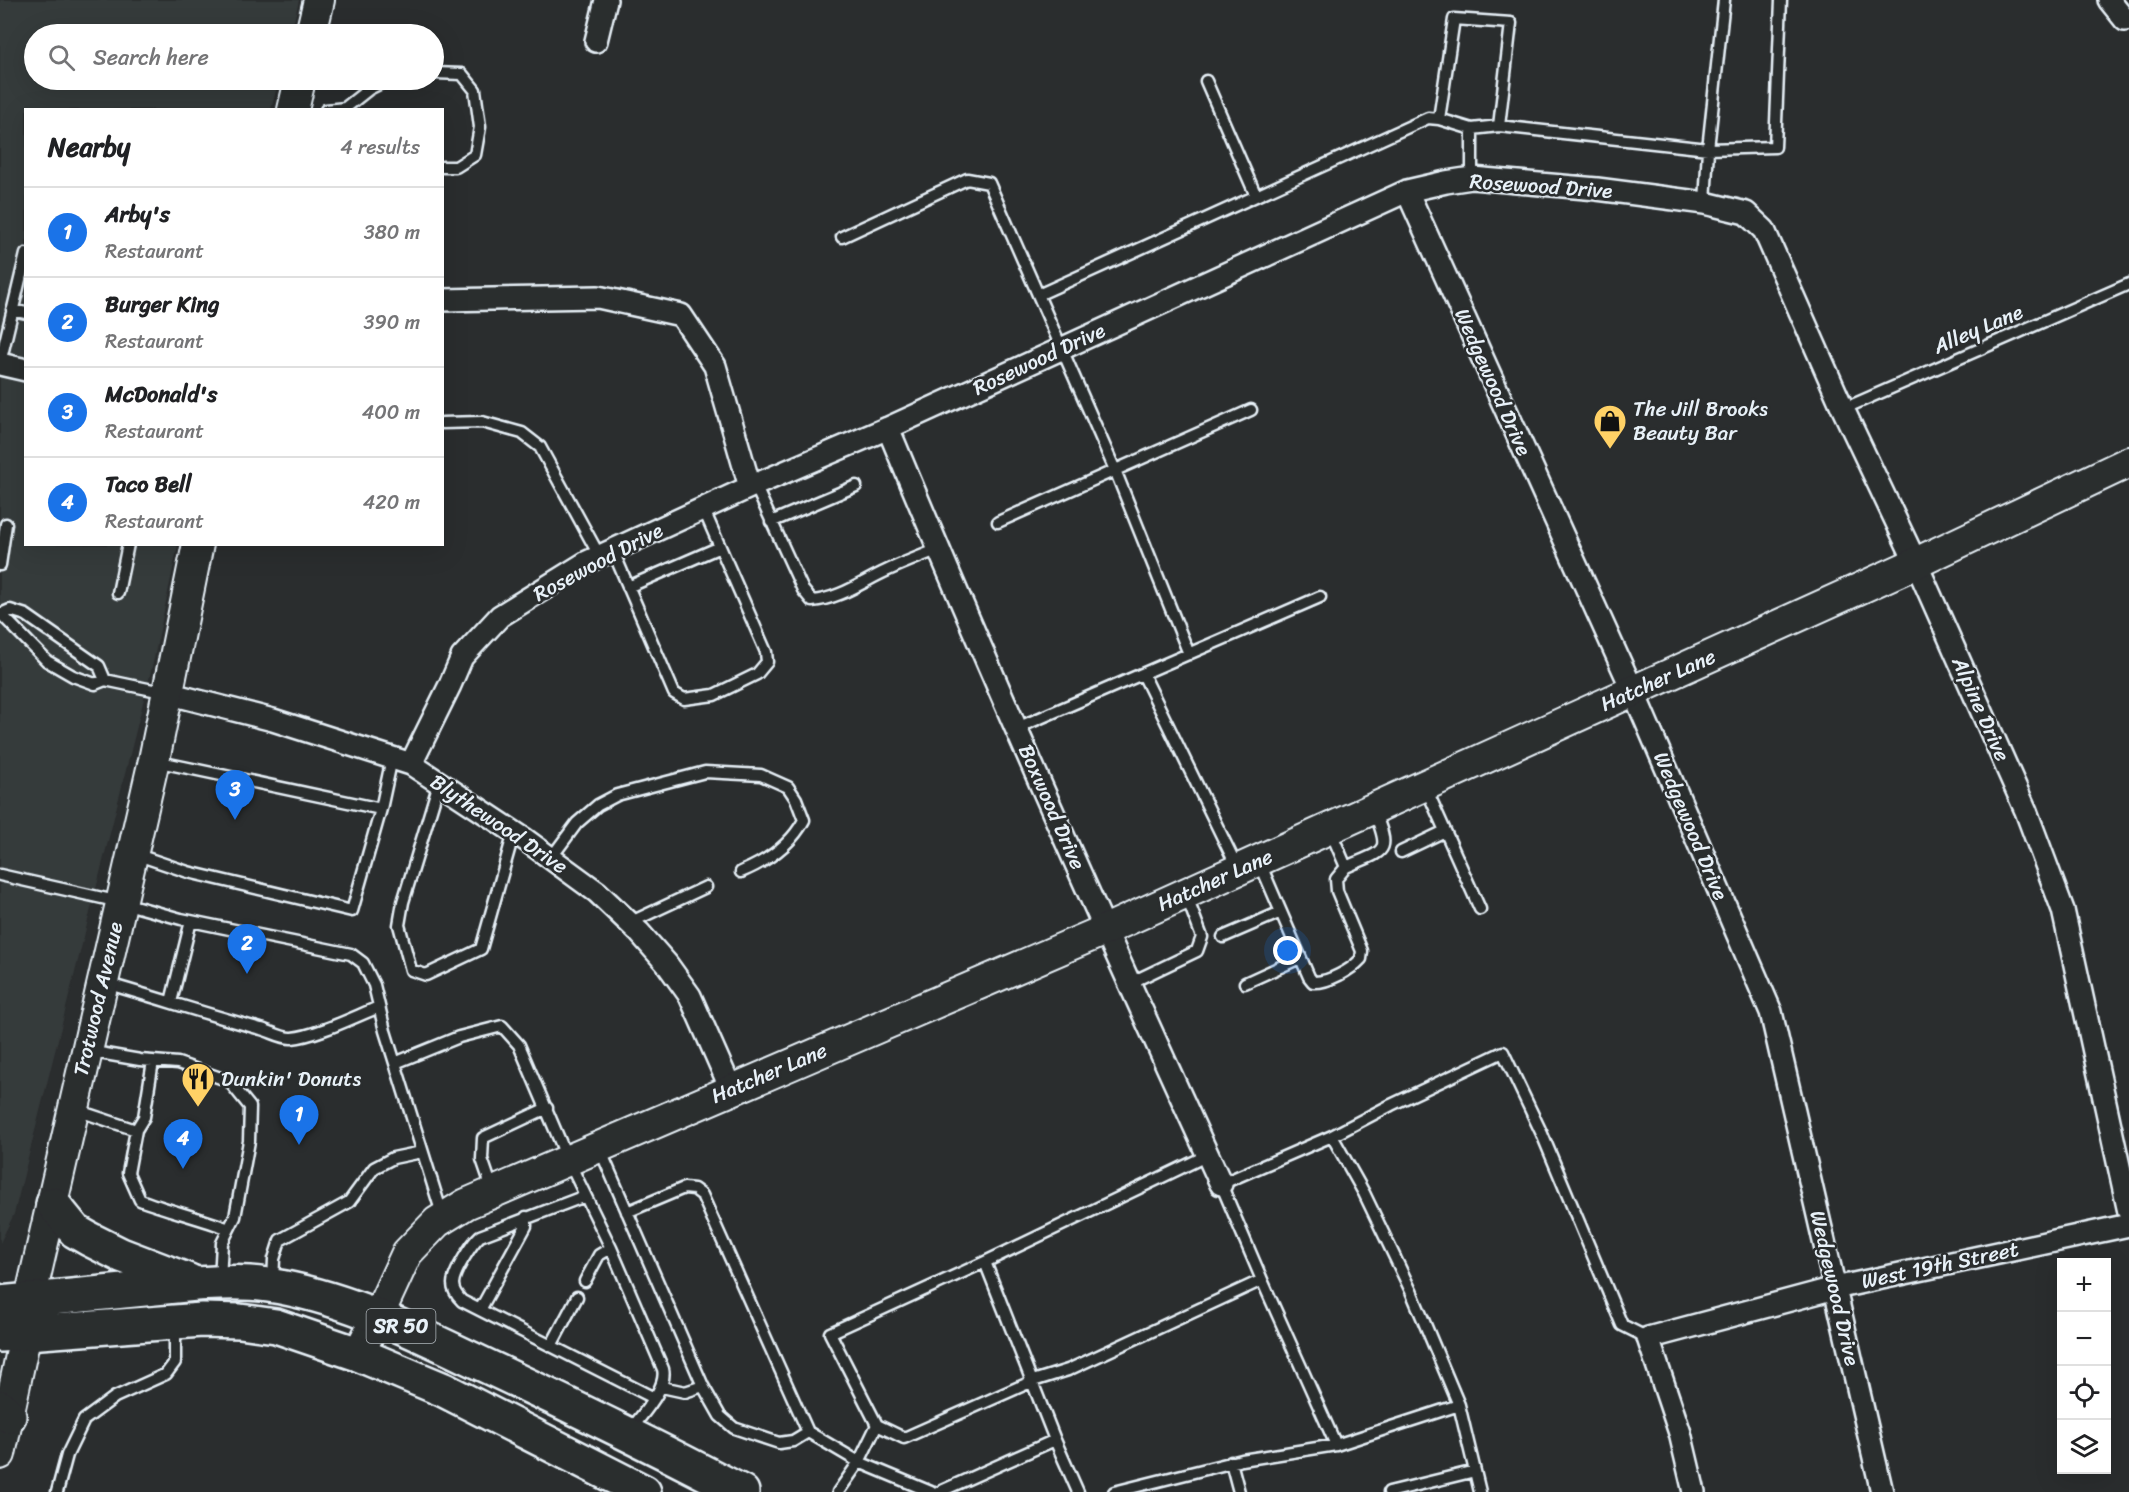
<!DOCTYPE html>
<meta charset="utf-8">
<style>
:root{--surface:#fff;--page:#f2f2f2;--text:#202124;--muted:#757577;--line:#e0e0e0;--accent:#1a73e8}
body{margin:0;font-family:Sriracha,sans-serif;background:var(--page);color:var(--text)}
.controls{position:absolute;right:18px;bottom:18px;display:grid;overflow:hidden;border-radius:0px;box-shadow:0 6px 24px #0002}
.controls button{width:54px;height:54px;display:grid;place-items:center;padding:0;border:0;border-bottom:2px solid var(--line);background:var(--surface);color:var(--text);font:30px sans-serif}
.you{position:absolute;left:1288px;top:951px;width:21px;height:21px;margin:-15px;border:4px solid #fff;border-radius:50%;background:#1a73e8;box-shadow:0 0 0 9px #1a73e833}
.badge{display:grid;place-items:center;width:39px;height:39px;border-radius:50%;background:var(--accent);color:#fff;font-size:20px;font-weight:700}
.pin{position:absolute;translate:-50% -50px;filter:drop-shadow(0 2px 3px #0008)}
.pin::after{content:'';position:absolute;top:32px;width:21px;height:18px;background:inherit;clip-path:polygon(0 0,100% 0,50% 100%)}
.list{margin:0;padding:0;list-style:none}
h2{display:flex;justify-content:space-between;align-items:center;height:78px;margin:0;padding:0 24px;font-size:26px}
h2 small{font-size:20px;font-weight:400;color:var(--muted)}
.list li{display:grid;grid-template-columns:39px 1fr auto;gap:18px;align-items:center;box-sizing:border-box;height:90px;padding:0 24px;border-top:2px solid var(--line)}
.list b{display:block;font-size:22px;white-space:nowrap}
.list p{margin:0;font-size:20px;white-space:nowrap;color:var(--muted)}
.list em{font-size:20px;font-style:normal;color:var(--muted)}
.icon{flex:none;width:33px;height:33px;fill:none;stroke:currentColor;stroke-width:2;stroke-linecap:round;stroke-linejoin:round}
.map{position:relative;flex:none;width:2129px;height:1492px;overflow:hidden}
.search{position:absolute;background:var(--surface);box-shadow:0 6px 24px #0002;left:24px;top:24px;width:420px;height:66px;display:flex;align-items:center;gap:15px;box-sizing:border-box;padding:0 21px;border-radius:33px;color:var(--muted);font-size:22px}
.panel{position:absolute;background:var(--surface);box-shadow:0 6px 24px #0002;left:24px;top:108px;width:420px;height:438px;border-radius:0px}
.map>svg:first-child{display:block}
</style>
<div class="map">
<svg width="2129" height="1492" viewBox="0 0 2129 1492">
<rect width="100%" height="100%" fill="#2a2d2e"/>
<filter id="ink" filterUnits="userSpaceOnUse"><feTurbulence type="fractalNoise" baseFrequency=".0167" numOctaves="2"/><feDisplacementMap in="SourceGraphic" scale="12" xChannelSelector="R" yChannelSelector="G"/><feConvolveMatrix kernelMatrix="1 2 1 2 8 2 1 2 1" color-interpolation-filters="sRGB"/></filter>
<g filter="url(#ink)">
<path fill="#363a3b" d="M 0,0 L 299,0 L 291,34 L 34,34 L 34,80 L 279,80 L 271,109 L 26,110 L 26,544 L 178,545 L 153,663 L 14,1214 L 0,1243 Z"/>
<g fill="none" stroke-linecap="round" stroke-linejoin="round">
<g stroke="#e8f1f8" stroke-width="15">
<path id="lane" d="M 434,73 L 462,74 L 475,90 L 480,127 L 475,155 L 456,167 L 442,167
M 1206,81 L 1256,196
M 326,110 L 345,108 L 369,89 L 387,80
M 1439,119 L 1454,19 L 1511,23 L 1499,126
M 1472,129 L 1472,178
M 1705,203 L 1708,149 L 1724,0
M 842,237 L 967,179 L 989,183 L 1115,470 L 1189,654
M 1038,295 L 1428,118 L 1439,119 L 1472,129 L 1499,126 L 1708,149 L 1775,147 L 1781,0
M 12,310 L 26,313
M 0,363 L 26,254
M 1843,409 L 2129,284
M 442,423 L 482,422 L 522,433 L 540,447 L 600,557
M 755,485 L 803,590 L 812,601 C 839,599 862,582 886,571 C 903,563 921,556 939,549
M 771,522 L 856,486
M 998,522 L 1251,410
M 613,551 L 674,693 L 684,699 L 714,695 L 757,674 L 767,662 L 766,652 L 703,508
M 0,565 L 6,524
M 628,587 L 720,547
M 118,593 L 128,544
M 0,613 L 47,661 L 73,676 L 95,684 L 105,680 L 167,693
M 3,613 L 10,610 L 26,615 L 99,666 L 105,680
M 1143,674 L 1237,867
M 1017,728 L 1320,597
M 155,761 L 381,809
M 439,783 L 403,902 L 399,925 L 411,970 L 426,975 L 481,949 L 514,832
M 1425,786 L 1480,909
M 1401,852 L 1445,831
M 135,854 L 188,872 L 352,911 L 381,809 L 392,758
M 551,858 L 577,823 L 598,805 L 617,795 L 705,772 L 761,775 L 788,787 L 796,799 L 804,820 C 791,845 767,861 741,872
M 1259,861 L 1309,977 L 1313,982 C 1328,983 1351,970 1361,959 L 1362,951 L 1337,891 L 1336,879 L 1346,867 L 1330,830
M 1346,867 C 1385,850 1392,854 1374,811
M 0,875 L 120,902 L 181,919 L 351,954 L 363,963 L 374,985 L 385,1031 L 443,1217
M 629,923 L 706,887
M 1223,937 L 1281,912
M 105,983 C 158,998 209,1015 261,1029 C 270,1031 283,1039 292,1038 C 316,1036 356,1016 379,1007
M 1130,983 L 1197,951 L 1202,937 L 1186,895
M 1245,983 L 1300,958
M 171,1002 L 191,921
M 88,1051 L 140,1060 L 178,1063 L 229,1081 L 250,1107 L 249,1141 L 235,1217 L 222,1243 L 220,1280
M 395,1063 L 459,1037 L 502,1026 L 519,1045 L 568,1160 L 611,1248 L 663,1369 C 668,1388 641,1415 630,1431
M 76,1110 L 136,1130 L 128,1173 L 140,1200 C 170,1211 200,1218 229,1229
M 136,1130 L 144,1117 L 153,1061
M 1332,1136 L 1391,1105 L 1503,1052 L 1542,1134 L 1622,1325 L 1648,1338
M 599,1147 L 703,1386
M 493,1191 L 482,1159 L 483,1138 L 547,1108
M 585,1196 L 480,1236 C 472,1243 453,1273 453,1284 C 453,1291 457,1296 462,1301 L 654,1398
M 627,1212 L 684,1188 L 694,1189 L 702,1195 L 808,1432 L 859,1462 L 931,1492
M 985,1262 L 1208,1155
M 1262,1280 L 1336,1445
M 585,1281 L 599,1255 L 611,1248
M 273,1283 L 274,1259 L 280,1240 L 349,1202 L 374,1168 L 393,1158 L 422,1152
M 480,1310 L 526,1226 L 526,1217
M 551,1346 L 577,1297
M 662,1387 L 685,1392 L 703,1386 L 720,1416 L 734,1428 L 779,1443 L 793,1441 L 808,1432
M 877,1425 L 904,1438 L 1033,1381 L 1068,1370 L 1262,1280 L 1221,1184 L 1332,1136 L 1364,1193 L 1411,1291 L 1459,1405 L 1480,1492
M 1231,1462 L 1239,1492
M 57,1492 L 67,1455 L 84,1420 L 115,1397 L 166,1374 L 175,1362 L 175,1327
M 838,1492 L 859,1462 L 877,1425 L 830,1333 L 985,1262 L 1055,1440 L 1078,1492
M 939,1492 L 1055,1440
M 1114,1492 L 1242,1460 L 1336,1445 L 1459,1405
M 1389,1492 L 1475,1471"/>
</g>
<g stroke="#e8f1f8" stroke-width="26">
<path id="street" d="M 2109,0 L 2125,20 L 2129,19
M 596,41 L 606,0
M 1407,191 L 1633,691 L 1771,1012 L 1882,1492
M 442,300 L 598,297 L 681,315 L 715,366 L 750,487
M 0,364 L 26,370
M 888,428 C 993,682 1106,934 1221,1184
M 167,693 L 273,720 L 411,764 L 523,838 L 597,892 L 639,932 L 667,964 L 690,996 L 731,1089
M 411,764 L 450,685 L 462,657 L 500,616 L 587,562 L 750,487 L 888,428 L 1407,191 L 1446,182 L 1472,178 L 1597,189 L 1705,203 L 1746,213 L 1764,230 L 1843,409 L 1916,563 L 2026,811 L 2063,910 L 2129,1212
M 1694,1492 L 1680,1433 L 1648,1338 L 1835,1288 L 2129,1225"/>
</g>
<g stroke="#e8f1f8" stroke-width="34">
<path id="secondary" d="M 311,34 L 319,0
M 293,110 L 300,80
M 358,1354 L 378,1316 L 407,1253 L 437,1222 L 466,1204 L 1105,930 L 1916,563 L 2129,462
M 0,1454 L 26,1332 L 30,1299 L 154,760 L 198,544"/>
</g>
<g stroke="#e8f1f8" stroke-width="38">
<path id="primary" d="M 53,1204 L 75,1231 L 89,1239 L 121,1255 L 189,1281
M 0,1303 L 196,1284 C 219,1283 245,1281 268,1285 C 350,1297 424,1337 497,1371 C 580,1410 661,1450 742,1492
M 0,1335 L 202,1320 L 240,1321 L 276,1326 L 358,1354 L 444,1390 L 644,1492
M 0,1407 L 9,1416"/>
</g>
<use href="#lane" stroke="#2a2d2e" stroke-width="10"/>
<use href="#street" stroke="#2a2d2e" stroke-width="21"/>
<use href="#secondary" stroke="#2a2d2e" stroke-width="30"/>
<use href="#primary" stroke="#2a2d2e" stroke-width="33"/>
</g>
</g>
<defs>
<g id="shop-pin" transform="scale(1.725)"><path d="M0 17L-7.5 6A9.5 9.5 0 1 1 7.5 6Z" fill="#ffd166" stroke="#2a2d2e"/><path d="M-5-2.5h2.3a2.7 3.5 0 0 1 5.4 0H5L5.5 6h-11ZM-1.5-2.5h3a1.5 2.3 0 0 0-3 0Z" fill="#111"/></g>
<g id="restaurant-pin" transform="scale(1.725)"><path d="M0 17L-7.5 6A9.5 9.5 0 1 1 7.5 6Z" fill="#ffd166" stroke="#2a2d2e"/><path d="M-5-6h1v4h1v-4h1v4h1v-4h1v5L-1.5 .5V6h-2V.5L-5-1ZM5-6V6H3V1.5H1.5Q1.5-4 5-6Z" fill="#111"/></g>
</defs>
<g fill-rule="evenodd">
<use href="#shop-pin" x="1610" y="421"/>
<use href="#restaurant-pin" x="198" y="1079"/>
</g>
<g text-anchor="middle" stroke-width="5" stroke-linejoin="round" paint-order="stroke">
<rect fill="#2a2d2e" stroke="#afb6bb" stroke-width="1.5" x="366.5" y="1309" width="69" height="34" rx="4.5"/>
<g font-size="20" font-weight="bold" fill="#e8f1f8">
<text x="401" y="1333">SR 50</text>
</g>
<g font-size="21" fill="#e8f1f8" stroke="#2a2d2e">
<text transform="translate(1541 186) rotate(4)" y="7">Rosewood Drive</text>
<text transform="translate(1978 329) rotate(-23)" y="7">Alley Lane</text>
<text transform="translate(1039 359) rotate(-25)" y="7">Rosewood Drive</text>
<text transform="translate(1493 382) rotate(66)" y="7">Wedgewood Drive</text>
<text transform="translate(598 562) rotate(-28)" y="7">Rosewood Drive</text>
<text transform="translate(1658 680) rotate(-24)" y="7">Hatcher Lane</text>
<text transform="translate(1981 709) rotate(66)" y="7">Alpine Drive</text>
<text transform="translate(1052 807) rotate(66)" y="7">Boxwood Drive</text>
<text transform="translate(499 824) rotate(34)" y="7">Blythewood Drive</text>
<text transform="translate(1691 826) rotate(67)" y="7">Wedgewood Drive</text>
<text transform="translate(1215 880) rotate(-24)" y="7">Hatcher Lane</text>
<text transform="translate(98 999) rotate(-77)" y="7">Trotwood Avenue</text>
<text transform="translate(769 1073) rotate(-23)" y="7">Hatcher Lane</text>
<text transform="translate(1940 1265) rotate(-12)" y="7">West 19th Street</text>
<text transform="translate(1835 1288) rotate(77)" y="7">Wedgewood Drive</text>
</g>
<g font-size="21" fill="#e8f1f8" stroke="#2a2d2e" text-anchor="start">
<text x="1633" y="416">The Jill Brooks<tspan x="1633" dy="24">Beauty Bar</tspan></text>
<text x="221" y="1086">Dunkin' Donuts</text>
</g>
</g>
</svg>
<div class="controls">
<button>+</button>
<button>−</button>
<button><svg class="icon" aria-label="locate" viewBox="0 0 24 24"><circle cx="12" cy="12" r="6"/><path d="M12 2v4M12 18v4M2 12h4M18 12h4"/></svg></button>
<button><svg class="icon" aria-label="layers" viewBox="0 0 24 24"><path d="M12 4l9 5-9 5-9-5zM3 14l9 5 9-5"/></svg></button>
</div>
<div class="you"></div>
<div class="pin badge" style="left:299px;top:1145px">1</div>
<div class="pin badge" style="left:247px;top:974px">2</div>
<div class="pin badge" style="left:235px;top:820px">3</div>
<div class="pin badge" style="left:183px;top:1169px">4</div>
<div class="search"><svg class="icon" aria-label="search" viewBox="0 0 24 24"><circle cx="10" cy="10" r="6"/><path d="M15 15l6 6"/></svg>Search here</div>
<section class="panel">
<h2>Nearby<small>4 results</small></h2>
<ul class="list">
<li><span class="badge">1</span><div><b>Arby's</b><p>Restaurant</p></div><em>380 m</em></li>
<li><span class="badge">2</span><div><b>Burger King</b><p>Restaurant</p></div><em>390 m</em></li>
<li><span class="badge">3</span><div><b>McDonald's</b><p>Restaurant</p></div><em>400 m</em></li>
<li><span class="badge">4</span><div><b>Taco Bell</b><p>Restaurant</p></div><em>420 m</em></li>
</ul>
</section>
</div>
